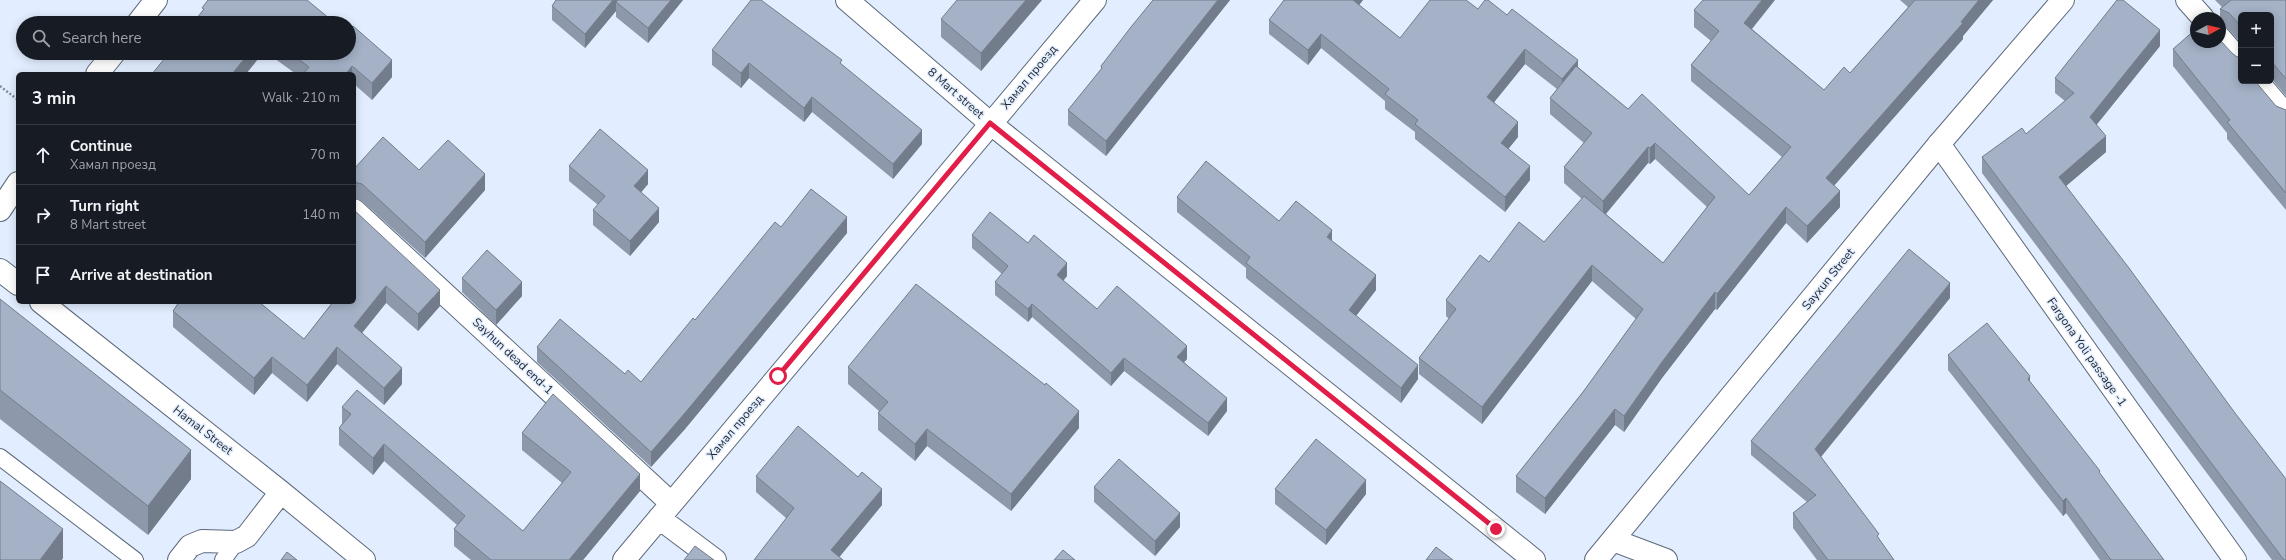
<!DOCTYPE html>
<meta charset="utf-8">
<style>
:root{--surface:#171b24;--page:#242831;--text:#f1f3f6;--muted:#9ea1a6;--line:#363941}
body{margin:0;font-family:"Nunito Sans",sans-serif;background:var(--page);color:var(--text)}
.controls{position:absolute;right:12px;top:12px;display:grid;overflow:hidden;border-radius:6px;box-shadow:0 2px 10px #0003}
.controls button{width:36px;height:36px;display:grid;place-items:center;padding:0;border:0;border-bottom:1px solid var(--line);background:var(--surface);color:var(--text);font:20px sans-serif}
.compass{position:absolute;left:2190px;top:12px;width:36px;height:36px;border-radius:50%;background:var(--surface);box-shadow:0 2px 10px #0003;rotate:82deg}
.stop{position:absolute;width:12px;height:12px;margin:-9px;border:3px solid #e11d48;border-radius:50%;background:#fff}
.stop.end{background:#e11d48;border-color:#fff;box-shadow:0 1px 4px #0008}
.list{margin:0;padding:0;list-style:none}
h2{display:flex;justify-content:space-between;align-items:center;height:52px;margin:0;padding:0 16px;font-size:17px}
h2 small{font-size:13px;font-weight:400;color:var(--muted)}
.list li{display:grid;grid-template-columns:26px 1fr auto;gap:12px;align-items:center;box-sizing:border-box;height:60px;padding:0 16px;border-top:1px solid var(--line)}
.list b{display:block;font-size:15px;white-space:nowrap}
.list p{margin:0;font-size:13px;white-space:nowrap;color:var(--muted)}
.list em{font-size:13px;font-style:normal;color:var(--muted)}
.icon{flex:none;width:22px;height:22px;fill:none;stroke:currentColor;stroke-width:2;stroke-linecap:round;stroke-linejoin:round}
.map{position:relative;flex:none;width:2286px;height:560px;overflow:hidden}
.search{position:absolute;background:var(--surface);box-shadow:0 2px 10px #0003;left:16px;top:16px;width:340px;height:44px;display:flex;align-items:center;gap:10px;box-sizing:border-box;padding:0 14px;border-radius:22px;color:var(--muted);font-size:15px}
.panel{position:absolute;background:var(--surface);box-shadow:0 2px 10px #0003;left:16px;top:72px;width:340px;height:232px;border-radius:6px}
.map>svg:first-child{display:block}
</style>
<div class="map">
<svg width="2286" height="560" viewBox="0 0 2286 560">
<rect width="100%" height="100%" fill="#e2eeff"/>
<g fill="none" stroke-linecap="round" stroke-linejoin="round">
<g stroke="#5c697b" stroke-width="18">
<path id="service" d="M 0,457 L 135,560
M 223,560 L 236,542"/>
</g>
<g stroke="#5c697b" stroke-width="24">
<path id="minor" d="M 2187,0 L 2203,18
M 138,23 L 156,0
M 2220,38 L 2241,62
M 97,74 L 114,53
M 2257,81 L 2286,115
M 1939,144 L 2235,560
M 0,210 L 18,183
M 354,210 L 671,503
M 0,270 L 18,284
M 41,302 L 281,492 L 364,560
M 659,518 L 715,560
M 179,560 L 190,546 L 202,541 L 236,542 L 247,536 L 281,492
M 624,560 L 1095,0"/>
</g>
<g stroke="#5c697b" stroke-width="24">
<path id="tertiary" d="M 847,0 L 990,123 L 1534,560
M 1613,540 L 1666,560
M 1596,560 L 1939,144 L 2063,0"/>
</g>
<path stroke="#838b98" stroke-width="2.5" stroke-dasharray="2 2" stroke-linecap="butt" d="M 0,86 L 18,100"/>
<use href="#service" stroke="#fff" stroke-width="16"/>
<use href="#minor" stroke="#fff" stroke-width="22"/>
<use href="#tertiary" stroke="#fff" stroke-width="22"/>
</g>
<path fill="#8d98aa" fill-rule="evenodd" d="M 556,0 L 683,0 L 648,43 L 616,17 L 616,11 L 585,48 L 552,20 L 552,6 Z
M 1042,0 L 981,71 L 941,37 L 941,19 Z
M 1153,0 L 1230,0 L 1106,156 L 1068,125 L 1068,110 L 1101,70 L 1101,66 Z
M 1363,0 L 1359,5 L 1400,38 L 1478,9 L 1507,15 L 1578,67 L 1628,109 L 1749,195 L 1782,157 L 1691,81 L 1691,65 L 1711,41 L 1694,27 L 1694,10 L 1752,29 L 1824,90 L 1850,73 L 1908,7 L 1900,0 L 1993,0 L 1963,36 L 1963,39 L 1833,186 L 1840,207 L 1807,243 L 1786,223 L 1717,310 L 1715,309 L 1662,378 L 1624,432 L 1615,425 L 1545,514 L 1516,492 L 1516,476 L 1583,392 L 1636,319 L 1592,281 L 1482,424 L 1419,374 L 1419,358 L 1449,319 L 1446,316 L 1446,300 L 1489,262 L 1544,242 L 1582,199 L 1564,183 L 1564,167 L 1584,143 L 1550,114 L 1550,98 L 1557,89 L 1525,64 L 1494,102 L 1518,137 L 1508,149 L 1530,180 L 1505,212 L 1415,139 L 1415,132 L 1385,109 L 1385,101 L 1321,48 L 1308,65 L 1269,34 L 1269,20 ZM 1655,159 L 1707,207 L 1663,263 L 1606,214 L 1648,163 L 1650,164 Z
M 2215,0 L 2286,0 L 2286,96 L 2271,78 L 2271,15 L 2241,15 L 2241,43 L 2229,30 L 2220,26 L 2220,9 L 2222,7 Z
M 2160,46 L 2096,125 L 2106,152 L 2066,186 L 2286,560 L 2272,560 L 1982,173 L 1982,157 L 2026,134 L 2065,101 L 2055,93 L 2055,78 Z
M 2173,49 L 2241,81 L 2276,106 L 2286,110 L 2286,210 L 2227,139 L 2227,133 L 2173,66 Z
M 712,50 L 842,65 L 922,144 L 893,179 L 812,112 L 804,122 L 749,78 L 741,88 L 712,65 Z
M 267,53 L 349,53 L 392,77 L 372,100 L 354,84 L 354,74 L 296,74 Z
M 569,166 L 648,184 L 641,192 L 659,222 L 630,256 L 593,225 L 593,210 L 598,205 L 569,181 Z
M 354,169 L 419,170 L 485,190 L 425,258 L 362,201 L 354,199 Z
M 1177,197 L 1279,221 L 1332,241 L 1376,290 L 1356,316 L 1418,379 L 1401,403 L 1246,278 L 1246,268 L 1177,212 Z
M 354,210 L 440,306 L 418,331 L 386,303 L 362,333 L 402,384 L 384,405 L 337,364 L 307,402 L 272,373 L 254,395 L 173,327 L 173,311 L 304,339 L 332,303 L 331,302 L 354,302 Z
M 781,227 L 847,233 L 685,429 L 651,467 L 537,362 L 537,347 L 625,374 L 641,382 L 695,320 Z
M 972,235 L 1067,276 L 1063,281 L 1097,309 L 1187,359 L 1184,362 L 1227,411 L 1208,436 L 1124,371 L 1111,386 L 1032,317 L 1028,322 L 995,295 L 995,282 L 1002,274 L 972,248 Z
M 462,278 L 522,296 L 496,325 L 462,292 Z
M 1950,298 L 1821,457 L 1894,560 L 1817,560 L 1793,528 L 1793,513 L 1807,502 L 1751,455 L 1751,441 Z
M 0,299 L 191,479 L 148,535 L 0,419 Z
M 1948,355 L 2030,382 L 2100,474 L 2164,560 L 2100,560 L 2066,513 L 2063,516 L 1948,370 Z
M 848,367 L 1079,428 L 1011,511 L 927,446 L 915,461 L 878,430 L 878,413 L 879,411 L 848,384 Z
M 342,407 L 523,531 L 562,483 L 522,450 L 522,433 L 640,491 L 583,560 L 471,560 L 454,546 L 454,529 L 457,525 L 384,461 L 373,475 L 339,445 L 339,428 L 342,424 Z
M 756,476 L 882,505 L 839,557 L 786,518 L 756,492 Z
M 1094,487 L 1180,527 L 1155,556 L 1094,502 Z
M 1275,489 L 1366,494 L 1326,545 L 1275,504 Z"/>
<path fill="#737c8b" d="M 613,0 L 618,0 L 616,2 L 616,11 L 585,48 L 585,34 Z
M 671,0 L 683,0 L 648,43 L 648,28 Z
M 1026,0 L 1042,0 L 981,71 L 981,53 Z
M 1218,0 L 1230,0 L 1106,156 L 1106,141 Z
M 1352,0 L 1363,0 L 1352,14 Z
M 1762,0 L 1775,0 L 1744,39 L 1744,23 Z
M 1979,0 L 1993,0 L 1963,36 L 1963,39 L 1826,195 L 1826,178 Z
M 2160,30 L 2160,46 L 2090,133 L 2090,117 Z
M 1321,34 L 1321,48 L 1308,65 L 1308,50 Z
M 1525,49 L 1525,64 L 1487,111 L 1487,97 Z
M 249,53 L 263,53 L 246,74 L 232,74 Z
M 392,60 L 392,77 L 372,100 L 372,83 Z
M 1578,60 L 1578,75 L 1562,94 L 1562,79 Z
M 749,63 L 749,78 L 741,88 L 741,73 Z
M 352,66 L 352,74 L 346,74 Z
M 812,97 L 812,112 L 804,122 L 804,108 Z
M 1518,122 L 1518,137 L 1501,158 L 1501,143 Z
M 922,130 L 922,144 L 893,179 L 893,164 Z
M 2106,136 L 2106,152 L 2059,192 L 2059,177 Z
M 1655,143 L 1655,159 L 1650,164 L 1650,148 Z
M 1648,147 L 1648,163 L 1603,217 L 1603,201 Z
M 1530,166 L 1530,180 L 1505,212 L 1505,197 Z
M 648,170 L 648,184 L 634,201 L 634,186 Z
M 485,174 L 485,190 L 425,258 L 425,242 Z
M 1840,191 L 1840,207 L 1807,243 L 1807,226 Z
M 1786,207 L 1786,223 L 1717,310 L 1717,294 Z
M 659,208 L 659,222 L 630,256 L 630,241 Z
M 847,217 L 847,233 L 685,429 L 651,467 L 651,452 Z
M 1332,230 L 1332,245 L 1327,237 Z
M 1067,263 L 1067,276 L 1057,288 L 1057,275 Z
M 1592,265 L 1592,281 L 1482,424 L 1482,407 Z
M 1376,275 L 1376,290 L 1349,325 L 1349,310 Z
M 522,282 L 522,296 L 496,325 L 496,310 Z
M 1950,283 L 1950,298 L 1815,464 L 1815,449 Z
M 386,286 L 386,303 L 354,343 L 354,326 Z
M 440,290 L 440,306 L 418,331 L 418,314 Z
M 1715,292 L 1715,309 L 1662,378 L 1624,432 L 1624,416 L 1662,362 Z
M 1032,304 L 1032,317 L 1028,322 L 1028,309 Z
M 1187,346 L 1187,359 L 1177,370 L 1177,357 Z
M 337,347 L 337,364 L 307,402 L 307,385 Z
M 272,357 L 272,373 L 254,395 L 254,378 Z
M 1124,358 L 1124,371 L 1111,386 L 1111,373 Z
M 1418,365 L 1418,379 L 1401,403 L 1401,388 Z
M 402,368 L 402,384 L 384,405 L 384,388 Z
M 2030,376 L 2030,391 L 2028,379 Z
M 1227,398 L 1227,411 L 1208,436 L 1208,423 Z
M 1615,409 L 1615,425 L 1545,514 L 1545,498 Z
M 1079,411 L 1079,428 L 1011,511 L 1011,494 Z
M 927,429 L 927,446 L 915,461 L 915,444 Z
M 384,444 L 384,461 L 373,475 L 373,458 Z
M 191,450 L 191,479 L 148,535 L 148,506 Z
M 640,474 L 640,491 L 583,560 L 569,560 Z
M 1366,480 L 1366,494 L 1326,545 L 1326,530 Z
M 882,489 L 882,505 L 837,560 L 831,550 Z
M 2066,498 L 2066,513 L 2063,516 L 2063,501 Z
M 1180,513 L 1180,527 L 1155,556 L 1155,541 Z
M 63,529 L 63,558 L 62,560 L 40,560 Z"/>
<path fill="#a4b1c6" stroke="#737c8b" d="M 208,0 L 307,0 L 335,23 L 193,23 L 204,9 L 202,8 Z
M 556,0 L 613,0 L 585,34 L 552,6 Z
M 618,0 L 671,0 L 648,28 L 616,2 Z
M 751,0 L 761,0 L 842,60 L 840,63 L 922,130 L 893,164 L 812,97 L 804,108 L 749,63 L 741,73 L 712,50 Z
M 957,0 L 1026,0 L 981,53 L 941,19 Z
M 1153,0 L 1218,0 L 1106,141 L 1068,110 L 1102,68 L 1101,66 L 1131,27 Z
M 1284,0 L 1353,0 L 1400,38 L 1430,0 L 1466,0 L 1478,9 L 1485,0 L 1488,0 L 1507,15 L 1512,9 L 1578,60 L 1562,79 L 1525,49 L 1487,97 L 1518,122 L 1501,143 L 1530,166 L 1505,197 L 1415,124 L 1418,120 L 1385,94 L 1389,89 L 1321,34 L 1308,50 L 1269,20 Z
M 1703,0 L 1762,0 L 1744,23 L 1824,90 L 1844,67 L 1850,73 L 1915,0 L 1979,0 L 1961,22 L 1963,23 L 1826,178 L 1840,191 L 1807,226 L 1786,207 L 1717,294 L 1715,292 L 1662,362 L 1624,416 L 1615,409 L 1545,498 L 1516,476 L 1583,392 L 1643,309 L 1592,265 L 1482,407 L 1419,358 L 1456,309 L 1446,300 L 1480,255 L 1489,262 L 1519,222 L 1544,242 L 1584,196 L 1663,263 L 1715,197 L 1655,143 L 1650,148 L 1648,147 L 1603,201 L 1564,167 L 1592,133 L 1550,98 L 1576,66 L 1628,109 L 1642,94 L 1749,195 L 1791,147 L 1691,65 L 1719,31 L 1694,10 Z
M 2117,0 L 2123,0 L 2160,30 L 2090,117 L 2106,136 L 2059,177 L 2129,268 L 2235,413 L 2286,479 L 2286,560 L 2284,560 L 1982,157 L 2022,128 L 2026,134 L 2074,93 L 2055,78 Z
M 2231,0 L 2286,0 L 2286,79 L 2271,61 L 2271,15 L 2241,15 L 2241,26 L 2229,13 L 2220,9 Z
M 353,26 L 392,60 L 372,83 L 352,66 L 346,74 L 303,74 L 309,67 L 290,53 L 349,53 L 349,30 Z
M 2196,29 L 2196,42 L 2220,42 L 2220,40 L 2232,53 L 2237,57 L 2241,56 L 2241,81 L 2255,81 L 2276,106 L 2286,110 L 2286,193 L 2227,122 L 2230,120 L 2173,49 Z
M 169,53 L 249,53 L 232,74 L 152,74 Z
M 600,129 L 648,170 L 634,186 L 659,208 L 630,241 L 593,210 L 605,196 L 569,166 Z
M 383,137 L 419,170 L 448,140 L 485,174 L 425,242 L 362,184 L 354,182 L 354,169 Z
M 1206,161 L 1279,221 L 1296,201 L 1332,230 L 1327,237 L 1376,275 L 1349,310 L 1418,365 L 1401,388 L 1246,263 L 1250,257 L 1177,197 Z
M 811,189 L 847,217 L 685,413 L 651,452 L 537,347 L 560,319 L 625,374 L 628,370 L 641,382 L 693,318 L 695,320 L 775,222 L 781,227 Z
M 354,210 L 440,290 L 418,314 L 386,286 L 354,326 L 402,368 L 384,388 L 337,347 L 307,385 L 272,357 L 254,378 L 173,311 L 179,302 L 259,302 L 304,339 L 333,302 L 354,302 Z
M 990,212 L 1028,243 L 1034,235 L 1067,263 L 1057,275 L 1097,309 L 1117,286 L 1187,346 L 1177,357 L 1227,398 L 1208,423 L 1124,358 L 1111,373 L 1032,304 L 1028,309 L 995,282 L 1008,266 L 972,235 Z
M 1909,249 L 1950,283 L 1815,449 L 1879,534 L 1877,536 L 1894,560 L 1828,560 L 1793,513 L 1816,495 L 1751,441 Z
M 487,250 L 522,282 L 496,310 L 462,278 Z
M 916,284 L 1045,385 L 1046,383 L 1079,411 L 1011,494 L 927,429 L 915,444 L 878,413 L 888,402 L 848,367 Z
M 0,299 L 191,450 L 148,506 L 0,390 Z
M 1987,323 L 2030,376 L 2028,379 L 2100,471 L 2099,472 L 2164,560 L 2111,560 L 2066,498 L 2063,501 L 1948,355 Z
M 357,390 L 523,531 L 571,472 L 522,433 L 553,394 L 640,474 L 569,560 L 491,560 L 454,529 L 465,516 L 384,444 L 373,458 L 339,428 L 351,414 L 342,407 Z
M 798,426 L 858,477 L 862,472 L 882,489 L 831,550 L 843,560 L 754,560 L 794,508 L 756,476 Z
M 1316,439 L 1366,480 L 1326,530 L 1275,489 Z
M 1119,459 L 1180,513 L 1155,541 L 1094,487 Z
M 0,481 L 63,529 L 40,560 L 0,560 Z
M 695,546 L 714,560 L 684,560 Z
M 1436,547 L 1453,560 L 1426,560 Z
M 1063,550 L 1075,560 L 1054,560 Z
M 287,552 L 297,560 L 281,560 Z"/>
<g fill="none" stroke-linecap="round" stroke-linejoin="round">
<path stroke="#e11d48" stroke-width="5" d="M 778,376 L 990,123 L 1496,529"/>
</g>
<g text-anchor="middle" stroke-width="3" stroke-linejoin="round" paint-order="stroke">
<g font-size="12" fill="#262b33" stroke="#e2eeff">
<text transform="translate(1029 77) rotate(-50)" y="4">Хамал проезд</text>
<text transform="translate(956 93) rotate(41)" y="4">8 Mart street</text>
<text transform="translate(1828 279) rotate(-51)" y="4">Sayxun Street</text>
<text transform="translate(2087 352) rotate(55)" y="4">Fargona Yoli passage -1</text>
<text transform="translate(513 356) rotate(43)" y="4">Sayhun dead end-1</text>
<text transform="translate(735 427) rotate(-50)" y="4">Хамал проезд</text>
<text transform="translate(203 430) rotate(38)" y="4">Hamal Street</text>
</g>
</g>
</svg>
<div class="controls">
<button>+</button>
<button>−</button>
</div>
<svg class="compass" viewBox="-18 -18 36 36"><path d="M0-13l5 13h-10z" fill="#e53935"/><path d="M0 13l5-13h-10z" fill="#9ea1a6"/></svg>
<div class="stop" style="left:778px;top:376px"></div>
<div class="stop end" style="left:1496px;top:529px"></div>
<div class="search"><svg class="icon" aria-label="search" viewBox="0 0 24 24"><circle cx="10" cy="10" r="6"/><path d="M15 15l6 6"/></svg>Search here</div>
<section class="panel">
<h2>3 min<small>Walk · 210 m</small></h2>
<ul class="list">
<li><svg class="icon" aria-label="ahead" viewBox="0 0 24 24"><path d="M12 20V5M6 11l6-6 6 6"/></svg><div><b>Continue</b><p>Хамал проезд</p></div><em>70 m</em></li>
<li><svg class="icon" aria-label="right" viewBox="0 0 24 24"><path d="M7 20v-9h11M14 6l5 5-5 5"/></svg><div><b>Turn right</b><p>8 Mart street</p></div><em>140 m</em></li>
<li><svg class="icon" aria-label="arrive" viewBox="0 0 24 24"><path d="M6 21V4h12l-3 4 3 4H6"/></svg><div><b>Arrive at destination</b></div></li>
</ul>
</section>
</div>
